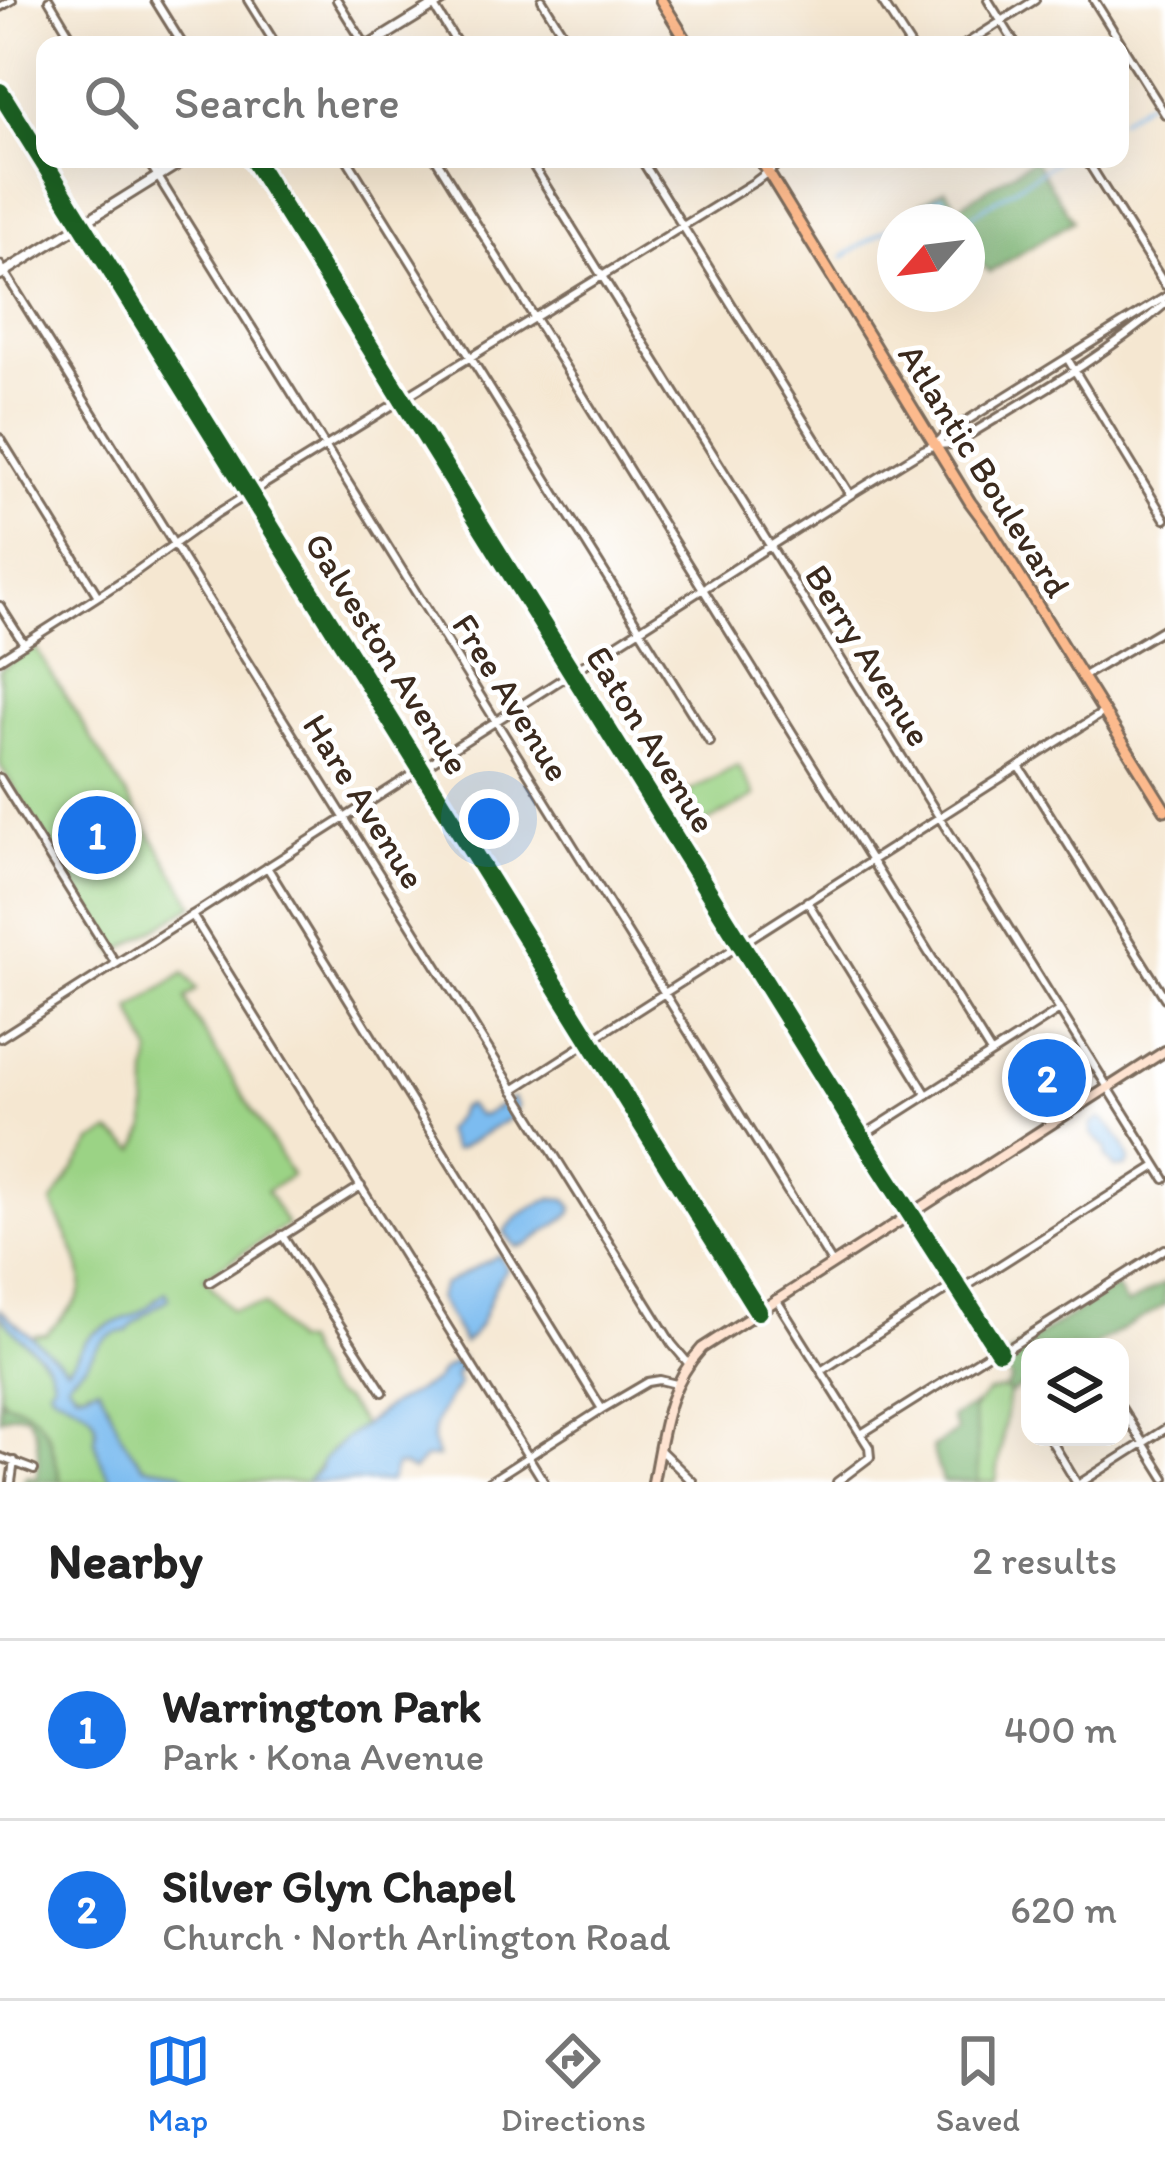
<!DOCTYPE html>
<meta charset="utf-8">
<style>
:root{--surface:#fff;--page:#f6f6f6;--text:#222;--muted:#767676;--line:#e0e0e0;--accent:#1a73e8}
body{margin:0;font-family:Itim,sans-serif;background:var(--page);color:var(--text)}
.controls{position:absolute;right:36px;bottom:36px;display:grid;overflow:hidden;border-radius:24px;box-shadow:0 12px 48px #0002}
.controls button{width:108px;height:108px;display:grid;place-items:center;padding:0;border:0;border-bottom:3px solid var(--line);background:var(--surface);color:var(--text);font:60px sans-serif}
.compass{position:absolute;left:877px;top:204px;width:108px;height:108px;border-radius:50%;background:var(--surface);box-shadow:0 12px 48px #0002;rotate:242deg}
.you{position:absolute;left:489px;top:819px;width:42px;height:42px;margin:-30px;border:9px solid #fff;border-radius:50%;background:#1a73e8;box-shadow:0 0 0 18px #1a73e833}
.badge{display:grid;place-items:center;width:78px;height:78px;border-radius:50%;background:var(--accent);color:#fff;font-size:39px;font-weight:700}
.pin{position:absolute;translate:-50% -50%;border:6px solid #fff;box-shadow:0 3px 12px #0006}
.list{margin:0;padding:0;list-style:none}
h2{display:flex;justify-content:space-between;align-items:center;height:156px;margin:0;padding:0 48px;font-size:51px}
h2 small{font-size:39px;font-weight:400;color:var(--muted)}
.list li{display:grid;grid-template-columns:78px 1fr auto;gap:36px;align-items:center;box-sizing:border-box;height:180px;padding:0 48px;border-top:3px solid var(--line)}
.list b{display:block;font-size:45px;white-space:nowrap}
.list p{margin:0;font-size:39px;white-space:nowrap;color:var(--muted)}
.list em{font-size:39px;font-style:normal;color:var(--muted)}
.icon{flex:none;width:66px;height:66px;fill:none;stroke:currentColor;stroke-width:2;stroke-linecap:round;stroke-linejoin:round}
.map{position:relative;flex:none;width:1165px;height:1482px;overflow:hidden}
.search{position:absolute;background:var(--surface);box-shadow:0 12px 48px #0002;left:36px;right:36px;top:36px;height:132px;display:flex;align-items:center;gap:30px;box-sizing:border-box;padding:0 42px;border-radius:24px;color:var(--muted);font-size:45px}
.sheet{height:516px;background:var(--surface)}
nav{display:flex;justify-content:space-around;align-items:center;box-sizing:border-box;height:168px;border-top:3px solid var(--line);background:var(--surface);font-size:33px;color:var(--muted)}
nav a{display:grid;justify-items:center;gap:6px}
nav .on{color:var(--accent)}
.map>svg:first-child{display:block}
</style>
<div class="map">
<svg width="1165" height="1482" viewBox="0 0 1165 1482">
<rect width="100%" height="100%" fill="#fff"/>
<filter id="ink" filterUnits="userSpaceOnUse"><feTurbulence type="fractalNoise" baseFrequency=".00833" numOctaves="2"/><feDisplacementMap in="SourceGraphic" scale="24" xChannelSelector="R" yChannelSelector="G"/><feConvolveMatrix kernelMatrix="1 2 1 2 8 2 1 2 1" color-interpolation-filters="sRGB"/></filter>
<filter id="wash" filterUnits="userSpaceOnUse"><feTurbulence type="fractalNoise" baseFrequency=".004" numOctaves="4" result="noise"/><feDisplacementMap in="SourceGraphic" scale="48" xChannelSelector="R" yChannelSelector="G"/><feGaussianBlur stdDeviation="2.7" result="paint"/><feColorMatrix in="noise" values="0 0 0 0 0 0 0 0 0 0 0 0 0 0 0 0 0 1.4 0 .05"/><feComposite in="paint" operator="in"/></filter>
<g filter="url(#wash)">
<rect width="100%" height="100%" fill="#f5e7d1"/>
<path fill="#9bd385" stroke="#6b7e52" stroke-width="3" d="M 35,647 L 194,905 L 116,953 L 0,765 L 0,669 Z
M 738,765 L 755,796 L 693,830 L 676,799 Z
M 184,973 L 197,989 L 186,998 L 191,1011 L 292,1175 L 267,1191 L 287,1225 L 204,1277 L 231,1310 L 265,1305 L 293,1342 L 303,1342 L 323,1385 L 333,1395 L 344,1400 L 364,1426 C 351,1436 335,1444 325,1458 C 318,1467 314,1474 306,1482 L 195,1482 L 178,1471 L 144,1466 L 122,1440 L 108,1403 L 89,1388 L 83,1392 L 69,1388 L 67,1382 C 72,1374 81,1371 87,1362 C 93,1353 96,1346 105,1339 C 126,1322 147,1323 157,1297 C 141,1320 109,1319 89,1337 C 79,1346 77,1360 66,1368 L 32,1338 L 35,1335 L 46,1334 C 56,1323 73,1309 79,1296 C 90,1270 61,1227 52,1203 L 92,1142 L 110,1132 L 136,1150 L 146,1129 L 147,1075 L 151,1053 L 131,1009 Z
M 0,1315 C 8,1323 14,1332 23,1340 C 38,1355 52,1361 53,1383 C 66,1393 83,1403 92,1416 C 105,1436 96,1465 114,1482 L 61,1482 C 48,1432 54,1423 3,1401 L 0,1394 Z
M 1006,1389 L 1009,1394 L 996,1482 L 978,1482 L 977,1434 L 972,1410 L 988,1392 Z"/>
<path fill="#7cb572" stroke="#5c7048" stroke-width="3" d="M 1034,159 L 1073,221 L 990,272 L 967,250 L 967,222 L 920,222 L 916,214 L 917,207 L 945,189 L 958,207 Z
M 1165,1283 L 1165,1305 L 1092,1347 L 1030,1347 L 1030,1382 L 1009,1394 L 1006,1389 L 1011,1380 L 1002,1359 L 1116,1287 L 1127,1305 Z
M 0,1394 L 3,1401 C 50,1412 50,1443 61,1482 L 23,1482 L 27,1476 L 37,1478 C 39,1458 40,1429 25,1414 L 12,1414 L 0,1419 Z
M 976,1404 L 972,1410 L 977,1434 L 978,1482 L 942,1482 L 932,1448 L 957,1431 L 951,1418 Z"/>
<path fill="#7cbcf0" stroke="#5c7387" stroke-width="3" d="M 513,1098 L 518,1107 L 510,1118 L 458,1149 L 453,1150 L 444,1131 L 457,1116 L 460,1108 L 467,1105 L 477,1115 L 484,1115 Z
M 1100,1118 C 1112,1124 1127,1147 1130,1161 L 1126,1167 L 1115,1168 L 1106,1157 L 1106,1148 L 1091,1133 L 1091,1125 Z
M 552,1199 L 566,1199 L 573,1208 L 571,1214 L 527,1245 L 516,1247 L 504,1232 C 514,1217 535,1204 552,1199 Z
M 499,1255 L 507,1269 C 485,1292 490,1323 464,1343 L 438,1298 L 443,1285 Z
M 166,1292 L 169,1298 C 155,1309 137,1317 127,1331 C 106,1333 98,1345 88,1361 C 82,1370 72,1374 67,1382 L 76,1392 L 83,1392 L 98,1386 C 117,1417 117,1438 144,1466 L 178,1471 L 195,1482 L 114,1482 C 103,1471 99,1455 94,1440 C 104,1407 72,1405 51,1392 L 49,1387 L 53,1383 C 52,1361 38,1354 23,1340 C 14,1332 8,1323 0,1315 L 0,1309 L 67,1368 C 77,1360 79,1346 90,1337 C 105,1324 126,1320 143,1310 C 152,1305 157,1298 166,1292 Z
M 461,1358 L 464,1370 L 457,1370 L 455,1378 L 459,1384 C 444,1406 423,1431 438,1457 L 425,1458 L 413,1471 L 403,1466 L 396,1466 L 390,1482 L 306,1482 L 320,1469 L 323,1460 L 345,1439 L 387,1407 L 435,1381 L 441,1371 Z"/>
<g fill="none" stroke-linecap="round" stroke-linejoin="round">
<path stroke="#7cbcf0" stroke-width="3" d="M 1162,92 L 1165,90
M 1120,120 L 1149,100
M 899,222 L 942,195 L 959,222
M 962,222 L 1060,159
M 843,257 L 895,224"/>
</g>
</g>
<g filter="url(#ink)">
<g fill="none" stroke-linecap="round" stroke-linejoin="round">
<g stroke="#7c6c5d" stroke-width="12">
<path id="minor" d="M 49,0 L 76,45
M 155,0 L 183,45
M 248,0 L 276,45
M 337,0 L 365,45
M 430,0 L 458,45
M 542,0 L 570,45
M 881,0 L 910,45
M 988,0 L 1016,45
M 1094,0 L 1165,114
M 0,7 L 12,0
M 964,45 L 1035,0
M 0,92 L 758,1311
M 147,159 L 832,1263
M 253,159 L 861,1137 L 999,1351
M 347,159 L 710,742
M 436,159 L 991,1053
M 529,159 L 1165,1179
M 641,159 L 850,495
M 1086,159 L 1165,285
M 0,265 L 672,1344 L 688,1363
M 1067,358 L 1165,519
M 0,438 L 98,596
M 937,443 L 947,433 L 1165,297
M 0,606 L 24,644
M 0,659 L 131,575 L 216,514 L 756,181 L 785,159
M 1082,677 L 1165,628
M 1019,766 L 1165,998
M 0,778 L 116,964
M 267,867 L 602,1409
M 807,901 L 927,1095
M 192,915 L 544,1482
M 0,1038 L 850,495 L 923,450 L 935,445 L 954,444 C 1026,400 1101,359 1165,304
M 513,1090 L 1104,712
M 861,1137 L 1058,1011
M 282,1235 L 383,1392
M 210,1282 L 361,1186
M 776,1299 L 869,1447 L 870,1457 L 837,1482
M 821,1371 L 946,1290 L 967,1286 L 1156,1166
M 1027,1399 L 1030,1405
M 1120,1406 L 1165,1478
M 861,1434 L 988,1354 L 1006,1350 L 1165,1249
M 1049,1437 L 1076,1482
M 660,1450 L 693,1482
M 0,1457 L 34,1470
M 11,1482 L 14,1461
M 489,1482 L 602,1409 L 648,1382 L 660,1380 L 676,1384
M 1082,1482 L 1165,1429"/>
</g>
<g stroke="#7c6c5d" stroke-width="14">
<path id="tertiary" d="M 370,45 L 443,0
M 0,275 L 186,159"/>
</g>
<g stroke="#7c6c5d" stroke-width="14">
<path id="secondary" d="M 653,1482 C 663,1432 666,1387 702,1348 L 1165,1051"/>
</g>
<g stroke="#7c6c5d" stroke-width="15">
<path id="primary" d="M 661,0 L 689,45
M 760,159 L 970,502 L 990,529 L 1165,810"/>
</g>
<use href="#minor" stroke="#fff" stroke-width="6"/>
<use href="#tertiary" stroke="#fff" stroke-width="8"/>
<use href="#secondary" stroke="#fee3d1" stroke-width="8"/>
<use href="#primary" stroke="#fcba8d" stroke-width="9"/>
<g stroke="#fff" stroke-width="26">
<path id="cycleway" d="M 0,92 L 758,1311
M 253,159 L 861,1137 L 999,1351"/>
</g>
<use href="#cycleway" stroke="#1b5e20" stroke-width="18"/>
</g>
</g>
<g text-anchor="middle" stroke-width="10" stroke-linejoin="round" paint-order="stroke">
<g font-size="36" fill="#3b2a1e" stroke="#fff">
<text transform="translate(985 470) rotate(58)" y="13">Atlantic Boulevard</text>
<text transform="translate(388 653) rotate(58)" y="13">Galveston Avenue</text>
<text transform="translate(869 655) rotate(58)" y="13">Berry Avenue</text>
<text transform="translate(512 697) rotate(58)" y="13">Free Avenue</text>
<text transform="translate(652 739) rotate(58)" y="13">Eaton Avenue</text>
<text transform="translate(365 801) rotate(58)" y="13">Hare Avenue</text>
</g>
</g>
</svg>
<div class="controls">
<button><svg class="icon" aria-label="layers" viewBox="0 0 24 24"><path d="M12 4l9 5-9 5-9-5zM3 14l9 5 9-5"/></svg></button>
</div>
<svg class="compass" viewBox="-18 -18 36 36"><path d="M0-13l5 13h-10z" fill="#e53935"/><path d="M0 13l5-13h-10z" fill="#767676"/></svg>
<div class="you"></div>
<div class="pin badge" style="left:97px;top:835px">1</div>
<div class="pin badge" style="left:1047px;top:1078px">2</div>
<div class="search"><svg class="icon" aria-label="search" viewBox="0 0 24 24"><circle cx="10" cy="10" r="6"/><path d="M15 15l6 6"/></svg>Search here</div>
</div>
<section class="sheet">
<h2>Nearby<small>2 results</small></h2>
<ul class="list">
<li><span class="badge">1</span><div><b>Warrington Park</b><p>Park · Kona Avenue</p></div><em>400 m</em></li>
<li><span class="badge">2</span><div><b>Silver Glyn Chapel</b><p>Church · North Arlington Road</p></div><em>620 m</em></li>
</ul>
</section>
<nav>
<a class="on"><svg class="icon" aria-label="map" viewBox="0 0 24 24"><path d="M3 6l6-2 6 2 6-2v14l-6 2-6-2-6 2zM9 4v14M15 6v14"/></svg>Map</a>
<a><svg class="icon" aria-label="directions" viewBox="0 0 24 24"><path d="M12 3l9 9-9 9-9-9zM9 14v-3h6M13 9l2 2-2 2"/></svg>Directions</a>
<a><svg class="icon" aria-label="saved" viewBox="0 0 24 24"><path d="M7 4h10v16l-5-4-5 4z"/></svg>Saved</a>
</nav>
